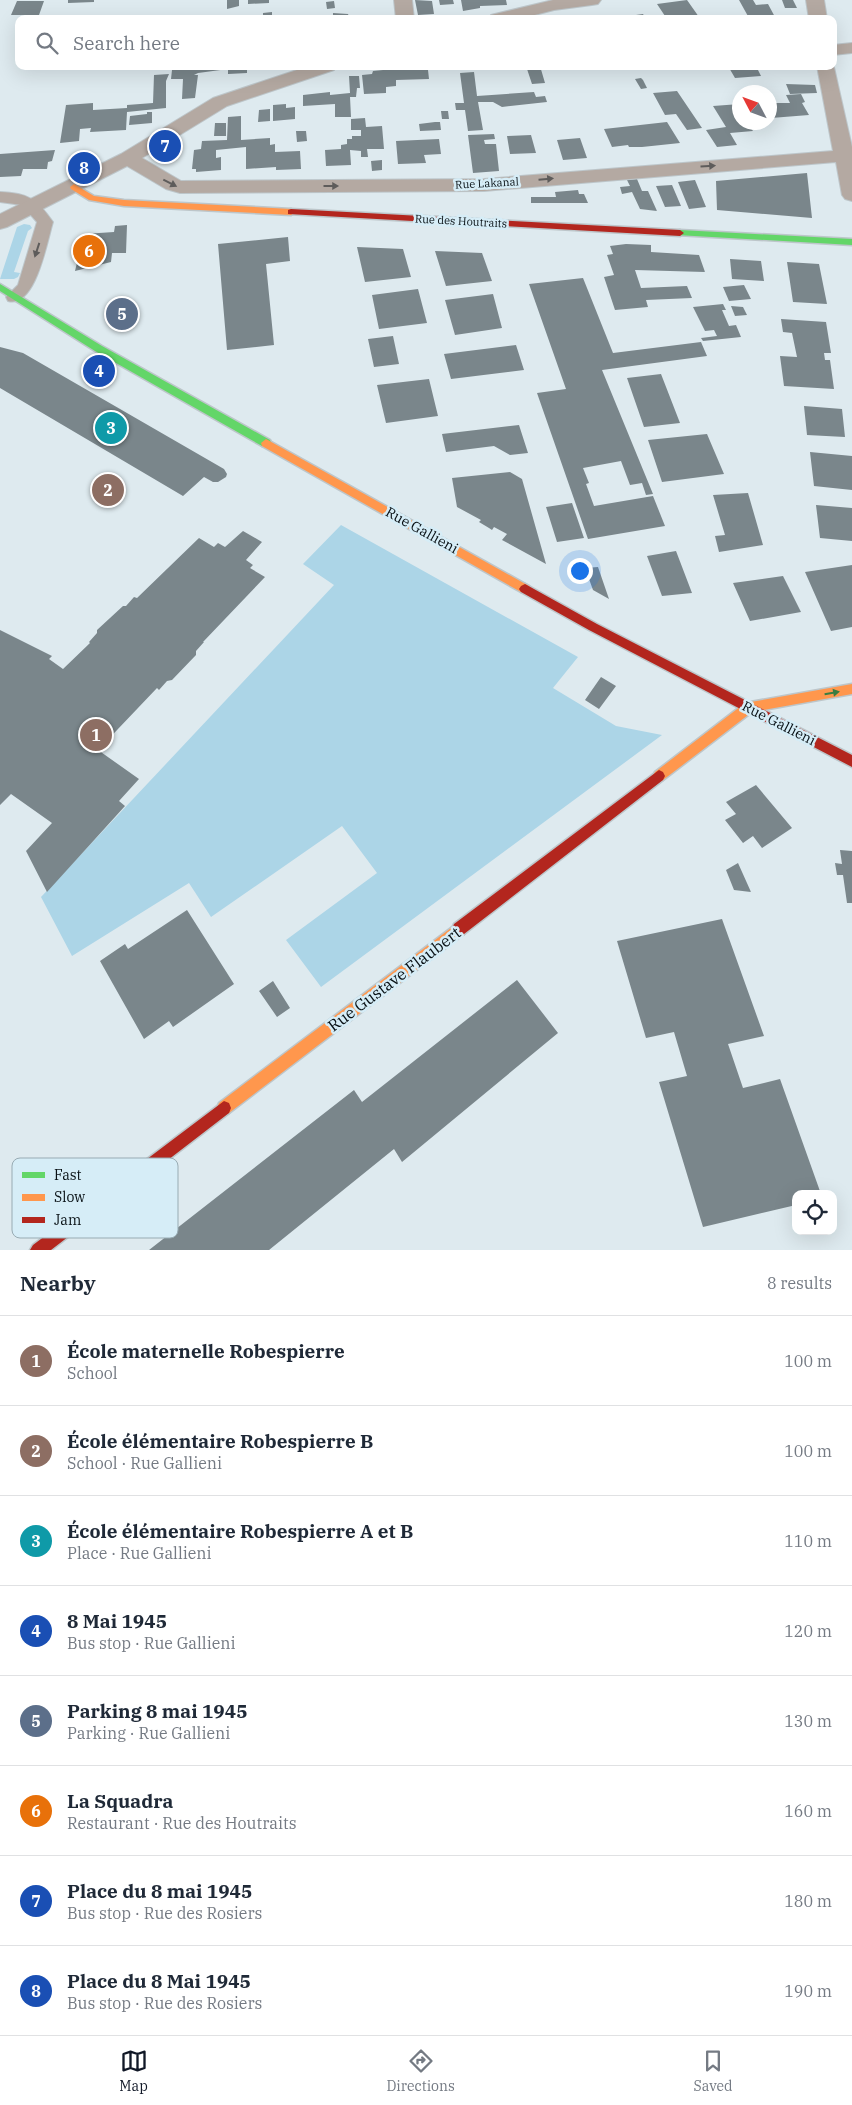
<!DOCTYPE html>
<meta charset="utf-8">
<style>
:root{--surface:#fff;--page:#f2f2f3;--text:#1f2937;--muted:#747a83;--line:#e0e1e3;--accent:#111827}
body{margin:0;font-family:"IBM Plex Serif",serif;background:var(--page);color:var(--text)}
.controls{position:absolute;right:15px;bottom:15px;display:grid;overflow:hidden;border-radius:10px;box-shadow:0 5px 20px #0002}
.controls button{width:45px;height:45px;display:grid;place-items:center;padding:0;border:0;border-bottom:1px solid var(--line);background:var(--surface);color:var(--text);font:25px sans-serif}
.compass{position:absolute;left:732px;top:85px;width:45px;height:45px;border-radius:50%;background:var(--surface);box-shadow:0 5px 20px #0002;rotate:311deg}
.you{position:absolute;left:579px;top:570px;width:18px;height:18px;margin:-12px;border:4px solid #fff;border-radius:50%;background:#1a73e8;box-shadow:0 0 0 8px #1a73e833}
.badge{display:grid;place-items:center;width:32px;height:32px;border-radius:50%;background:var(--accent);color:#fff;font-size:16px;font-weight:700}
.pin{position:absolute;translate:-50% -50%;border:2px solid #fff;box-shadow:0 1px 5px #0006}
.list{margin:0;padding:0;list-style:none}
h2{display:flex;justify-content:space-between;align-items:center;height:65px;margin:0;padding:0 20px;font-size:21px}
h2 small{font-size:16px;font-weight:400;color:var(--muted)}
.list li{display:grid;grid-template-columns:32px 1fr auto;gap:15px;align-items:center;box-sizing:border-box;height:90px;padding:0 20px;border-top:1px solid var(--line)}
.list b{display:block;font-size:19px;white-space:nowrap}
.list p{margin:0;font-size:16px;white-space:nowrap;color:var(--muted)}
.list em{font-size:16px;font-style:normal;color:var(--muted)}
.icon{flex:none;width:28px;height:28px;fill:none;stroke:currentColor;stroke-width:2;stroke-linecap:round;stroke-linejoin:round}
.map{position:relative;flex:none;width:852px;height:1250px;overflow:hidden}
.search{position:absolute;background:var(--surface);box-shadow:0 5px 20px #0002;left:15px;right:15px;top:15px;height:55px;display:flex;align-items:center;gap:12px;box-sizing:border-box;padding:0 18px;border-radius:10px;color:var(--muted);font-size:19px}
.sheet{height:785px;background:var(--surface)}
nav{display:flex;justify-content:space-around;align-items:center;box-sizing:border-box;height:70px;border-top:1px solid var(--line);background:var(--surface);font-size:14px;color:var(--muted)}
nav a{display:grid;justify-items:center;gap:2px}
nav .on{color:var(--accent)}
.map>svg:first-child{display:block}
</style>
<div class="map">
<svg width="852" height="1250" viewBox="0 0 852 1250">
<rect width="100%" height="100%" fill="#deeaef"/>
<path fill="#acd5e7" d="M 24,224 L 30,225 L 32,228 L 28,231 L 14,272 L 20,273 L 18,277 L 14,279 L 0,279 L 17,227 Z
M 341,525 L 578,657 L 553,688 L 616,726 L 662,735 L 321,987 L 286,940 L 377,873 L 342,826 L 211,917 L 189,883 L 72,956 L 41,897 L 334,585 L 303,564 Z"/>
<path fill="#7a868b" d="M 68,0 L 94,0 L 94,2 L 68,3 Z
M 227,0 L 239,0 L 239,6 L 227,9 Z
M 248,0 L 269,0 L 269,3 L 248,4 Z
M 415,0 L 432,1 L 434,14 L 418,15 Z
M 439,0 L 453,0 L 454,4 L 440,5 Z
M 461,0 L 506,0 L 507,5 L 480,6 L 480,8 L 463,11 Z
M 687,0 L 699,17 L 667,19 L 657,4 Z
M 739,0 L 753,0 L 756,5 L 768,4 L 775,17 L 749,18 Z
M 782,0 L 793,0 L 797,8 L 785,8 Z
M 17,1 L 44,1 L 39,15 L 11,15 Z
M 334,1 L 335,8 L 327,9 L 326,2 Z
M 272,12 L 272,19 L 263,19 L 263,13 Z
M 333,13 L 348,14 L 350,19 L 333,19 Z
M 643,14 L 646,19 L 596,19 L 621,15 L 622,17 Z
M 380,15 L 381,19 L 357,19 L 356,17 Z
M 183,66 L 247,66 L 247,73 L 228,74 L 228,69 L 198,73 L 194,75 L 198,75 L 195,98 L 182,99 L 183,79 L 171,79 L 172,70 L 183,70 Z
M 390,66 L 451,66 L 452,70 L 428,70 L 429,79 L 396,80 L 396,86 L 386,87 L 386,93 L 364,94 L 362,75 L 372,74 L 373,71 L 383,70 L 382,68 Z
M 526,66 L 540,66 L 545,83 L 532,84 Z
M 728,66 L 761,66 L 757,68 L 761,76 L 735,78 Z
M 474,72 L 477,96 L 534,92 L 536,97 L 545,96 L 547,102 L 502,107 L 493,102 L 478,102 L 483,130 L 468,131 L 465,110 L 456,110 L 455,103 L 464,103 L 460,73 Z
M 169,74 L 166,81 L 166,108 L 127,112 L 126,130 L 90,132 L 91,128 L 80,129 L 79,141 L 60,143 L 66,105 L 93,103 L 93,110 L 127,108 L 127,105 L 153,103 L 154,75 Z
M 349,76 L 359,76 L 360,88 L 357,88 L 356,97 L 350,97 L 351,117 L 335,117 L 335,104 L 303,106 L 303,95 L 330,92 L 330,95 L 350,93 Z
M 641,78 L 643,80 L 647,88 L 641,89 L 635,79 Z
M 786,84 L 815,85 L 817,93 L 790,94 Z
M 677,91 L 702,128 L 687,130 L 676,114 L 665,115 L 653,93 Z
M 801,94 L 805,102 L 802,103 L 809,115 L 771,118 L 770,103 L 790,103 L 786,95 Z
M 286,104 L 286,108 L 295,107 L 295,119 L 273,121 L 273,105 Z
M 740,104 L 740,122 L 757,122 L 759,126 L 750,127 L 753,131 L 730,133 L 737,145 L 717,147 L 706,130 L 726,127 L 713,106 Z
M 270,109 L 270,121 L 258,122 L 259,110 Z
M 441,111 L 448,111 L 449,119 L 442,119 Z
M 147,112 L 152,112 L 152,123 L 129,125 L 130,116 L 147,114 Z
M 241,116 L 241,140 L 270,138 L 270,145 L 275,144 L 275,152 L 300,151 L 301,169 L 276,170 L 276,167 L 246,169 L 246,147 L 216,150 L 216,158 L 221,157 L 221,170 L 196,172 L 196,169 L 192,169 L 194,150 L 201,149 L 202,141 L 227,140 L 228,117 Z
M 365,118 L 366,127 L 382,126 L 384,149 L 367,149 L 368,157 L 361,157 L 361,151 L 350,150 L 351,165 L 326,166 L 325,150 L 341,149 L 341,145 L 347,144 L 347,139 L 352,139 L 352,136 L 361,136 L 361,130 L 351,130 L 351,119 Z
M 435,122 L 440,122 L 441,130 L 420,131 L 419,124 Z
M 667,122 L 680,143 L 642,147 L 629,147 L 628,145 L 612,147 L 604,129 Z
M 215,123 L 226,123 L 226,136 L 214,136 Z
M 296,131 L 306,131 L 307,141 L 297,142 Z
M 494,134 L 495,139 L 484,140 L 485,144 L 496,144 L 499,171 L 473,173 L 468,135 Z
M 531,135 L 536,153 L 510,154 L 507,136 Z
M 580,138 L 587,158 L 563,160 L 557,140 Z
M 439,139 L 441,154 L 424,155 L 426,163 L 398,164 L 396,141 Z
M 55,150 L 52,161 L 48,162 L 47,169 L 23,169 L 21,176 L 0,177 L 0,154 Z
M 382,160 L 382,170 L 372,171 L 371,161 Z
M 807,173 L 812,218 L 717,210 L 716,181 Z
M 637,179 L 642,191 L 648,191 L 657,211 L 640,209 L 632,192 L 622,194 L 620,187 L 630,186 L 627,180 Z
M 695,180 L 706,207 L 689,209 L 678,182 Z
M 672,185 L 681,206 L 665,207 L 656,186 Z
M 578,190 L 579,194 L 584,194 L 588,203 L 531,203 L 531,197 L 556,197 L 555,192 Z
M 127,225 L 126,253 L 112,253 L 111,262 L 75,271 L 84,234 L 114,232 L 115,226 Z
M 288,237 L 290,261 L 266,264 L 274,345 L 227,350 L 218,244 Z
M 626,244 L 651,245 L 651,252 L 699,255 L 705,272 L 635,270 L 641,288 L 687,286 L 692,298 L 646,300 L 648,307 L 615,310 L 604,277 L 614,275 L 607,255 L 613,254 L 610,246 Z
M 357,247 L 403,249 L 411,277 L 365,282 Z
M 435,251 L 482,253 L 492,281 L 446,286 Z
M 730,259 L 761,261 L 764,281 L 732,279 Z
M 787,262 L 819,264 L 827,304 L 793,302 Z
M 583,278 L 613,353 L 701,342 L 707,356 L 602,370 L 653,494 L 646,495 L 642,483 L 630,485 L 621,461 L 583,468 L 589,483 L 586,484 L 594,506 L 653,496 L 665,526 L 588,539 L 537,393 L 566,389 L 529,284 Z
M 744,285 L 751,299 L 729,301 L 723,287 Z
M 418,289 L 427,323 L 379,329 L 372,295 Z
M 493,294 L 502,328 L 455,335 L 445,300 Z
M 723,304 L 726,310 L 722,310 L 729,326 L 736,325 L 741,337 L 703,341 L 701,338 L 717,336 L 714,330 L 705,331 L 693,307 Z
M 731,306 L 743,307 L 747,315 L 735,316 Z
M 781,319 L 826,322 L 831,353 L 824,353 L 825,360 L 830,360 L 834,389 L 784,386 L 780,356 L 797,357 L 792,333 L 783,332 Z
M 393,336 L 399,364 L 374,367 L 368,339 Z
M 516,345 L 524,370 L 451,379 L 444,354 Z
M 0,347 L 23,353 L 224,469 L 227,474 L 226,477 L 218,482 L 213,482 L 204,477 L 183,496 L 0,388 Z
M 661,374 L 680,423 L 644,427 L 627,378 Z
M 429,379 L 438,416 L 386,423 L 377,385 Z
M 804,406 L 842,409 L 845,437 L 807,435 Z
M 519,425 L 528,453 L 510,455 L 494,446 L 446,452 L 442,434 Z
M 707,434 L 724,474 L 662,482 L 648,440 Z
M 810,452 L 852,456 L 852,490 L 814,486 Z
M 510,472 L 522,479 L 546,564 L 502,540 L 507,534 L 494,527 L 492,530 L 489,528 L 479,522 L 481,520 L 457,507 L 452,478 Z
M 748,493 L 763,545 L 719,552 L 715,536 L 725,535 L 713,495 Z
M 572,503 L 584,538 L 557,542 L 546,507 Z
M 816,505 L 852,508 L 852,541 L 820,538 Z
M 243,531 L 262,542 L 246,560 L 253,565 L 250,568 L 265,577 L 203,642 L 204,642 L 196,651 L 196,655 L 172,680 L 167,681 L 159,690 L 157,688 L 98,750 L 139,779 L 119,801 L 125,806 L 47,892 L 26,851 L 52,823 L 11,794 L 0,805 L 0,630 L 52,656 L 49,659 L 63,669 L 90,643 L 89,642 L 97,633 L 97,630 L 123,606 L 126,606 L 134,597 L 137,598 L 199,538 L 214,547 L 218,543 L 225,547 Z
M 676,551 L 692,593 L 662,596 L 647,556 Z
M 852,565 L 852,627 L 831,631 L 805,572 Z
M 598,567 L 609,599 L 593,590 L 585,568 Z
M 783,576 L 801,612 L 750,621 L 733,583 Z
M 601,677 L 616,686 L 599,709 L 585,700 Z
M 756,785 L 792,828 L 762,848 L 753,836 L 743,843 L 725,820 L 736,814 L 726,802 Z
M 840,850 L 852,851 L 852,903 L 847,903 L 843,875 L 837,875 L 835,863 L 842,864 Z
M 738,863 L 751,892 L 734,890 L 726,870 Z
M 187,910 L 234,984 L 173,1027 L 169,1021 L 144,1039 L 100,961 L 125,944 L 128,949 Z
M 722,919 L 764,1036 L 728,1044 L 743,1088 L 780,1079 L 821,1194 L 796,1194 L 796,1205 L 703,1227 L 659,1082 L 687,1076 L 674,1032 L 646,1038 L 617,941 Z
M 517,980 L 558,1033 L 402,1162 L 394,1149 L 269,1250 L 149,1250 L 354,1090 L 362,1102 Z
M 273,981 L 290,1008 L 277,1017 L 259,991 Z"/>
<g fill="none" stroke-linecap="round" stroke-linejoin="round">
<g stroke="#bdc6ca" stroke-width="2">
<path id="lane" d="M 0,192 C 28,193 37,199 53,222 C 47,241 36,308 8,301 L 6,297 L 18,285 L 37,222 L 22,205 L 0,202 Z"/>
</g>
<g stroke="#bdc6ca" stroke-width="2">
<path id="street" d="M 394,0 L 412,0 L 414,19 L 396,19 Z
M 553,0 L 601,0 L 598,4 L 592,5 L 554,10 L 519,19 L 489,19 L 491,15 Z
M 806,0 L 824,0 L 827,19 L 809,19 Z
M 852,43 L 852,53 L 833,55 L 833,45 Z
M 833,63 L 852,147 L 852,201 L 845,199 L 842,195 L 836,162 L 484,191 L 180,193 L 166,189 L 127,166 L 7,227 L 0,229 L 0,214 L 121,154 L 213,98 L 309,66 L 337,66 L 334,70 L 227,106 L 142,158 L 181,181 L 484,179 L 833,151 L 817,66 L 833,66 Z"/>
</g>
<g stroke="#bdc6ca" stroke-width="3">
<path id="fast" d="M 680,230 L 852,239 L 852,245 L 677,235 L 677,231 Z
M 0,284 L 102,346 L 270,440 L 271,443 L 270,446 L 262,446 L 95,351 L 0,291 Z"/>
</g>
<g stroke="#bdc6ca" stroke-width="3">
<path id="slow" d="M 74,184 L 94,196 L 124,200 L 291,209 L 295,212 L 291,215 L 124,206 L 89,200 L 71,189 L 70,187 Z
M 266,439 L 529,586 L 531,589 L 529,592 L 521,592 L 262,446 L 261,443 Z
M 852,684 L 852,694 L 752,712 L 663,780 L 659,782 L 655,780 L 653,776 L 655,772 L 745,703 Z
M 459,922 L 464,924 L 466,929 L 464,934 L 229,1113 L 224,1115 L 219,1113 L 217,1108 L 219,1103 Z"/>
</g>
<g stroke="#bdc6ca" stroke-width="3">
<path id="jam" d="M 291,209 L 680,230 L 684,233 L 680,236 L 288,214 L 288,210 Z
M 525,584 L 597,624 L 852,755 L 852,767 L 589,630 L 521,592 L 519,589 L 521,586 Z
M 659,770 L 663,772 L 665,776 L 663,780 L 464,934 L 459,936 L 454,934 L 452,929 L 454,924 Z
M 224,1101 L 229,1103 L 231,1108 L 229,1113 L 51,1250 L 30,1250 L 33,1245 Z"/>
</g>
<use href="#lane" fill="#b4a9a2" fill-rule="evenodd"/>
<use href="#street" fill="#b4a9a2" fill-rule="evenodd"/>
<use href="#fast" fill="#63d668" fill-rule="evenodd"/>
<use href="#slow" fill="#ff974d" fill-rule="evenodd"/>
<use href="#jam" fill="#b3261e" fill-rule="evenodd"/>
</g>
<defs><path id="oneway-solid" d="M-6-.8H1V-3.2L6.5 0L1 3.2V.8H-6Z" transform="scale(1.25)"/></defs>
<g fill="#5e5c5b">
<use href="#oneway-solid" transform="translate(708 166) rotate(-4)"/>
<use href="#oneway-solid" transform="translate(546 179) rotate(-5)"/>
<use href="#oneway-solid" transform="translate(170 183) rotate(27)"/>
<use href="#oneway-solid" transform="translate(331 186)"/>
<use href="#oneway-solid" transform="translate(37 250) rotate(108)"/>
</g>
<use fill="#3a7d42" href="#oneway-solid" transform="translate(832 693) rotate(-10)"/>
<g text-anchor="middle" stroke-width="5" stroke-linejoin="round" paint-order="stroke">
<g font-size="11" fill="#081014" stroke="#d6edf7">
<text transform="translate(487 183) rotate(-3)" y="4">Rue Lakanal</text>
<text transform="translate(461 221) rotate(3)" y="4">Rue des Houtraits</text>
</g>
<g font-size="14" fill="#081014" stroke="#d6edf7">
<text transform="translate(422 530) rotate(29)" y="5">Rue Gallieni</text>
<text transform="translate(779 723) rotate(27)" y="5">Rue Gallieni</text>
</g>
<g font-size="16" fill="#081014" stroke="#d6edf7">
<text transform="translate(394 979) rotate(-37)" y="6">Rue Gustave Flaubert</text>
</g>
</g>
<rect x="12" y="1158" width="166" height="80" rx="8" fill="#d6edf7" stroke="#98abb3" stroke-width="1"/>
<rect x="22" y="1172" width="23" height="6" fill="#63d668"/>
<rect x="22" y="1194" width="23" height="7" fill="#ff974d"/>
<rect x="22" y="1217" width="23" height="6" fill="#b3261e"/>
<g font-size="14" fill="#081014">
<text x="54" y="1180">Fast</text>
<text x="54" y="1202">Slow</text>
<text x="54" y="1225">Jam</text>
</g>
</svg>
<div class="controls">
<button><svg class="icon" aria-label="locate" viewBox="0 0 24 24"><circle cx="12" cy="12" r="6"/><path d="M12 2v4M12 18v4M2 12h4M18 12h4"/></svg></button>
</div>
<svg class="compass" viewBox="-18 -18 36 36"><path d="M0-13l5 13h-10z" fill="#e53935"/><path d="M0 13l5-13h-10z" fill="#747a83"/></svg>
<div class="you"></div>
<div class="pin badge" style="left:96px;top:735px;background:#8d6e63">1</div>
<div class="pin badge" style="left:108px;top:490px;background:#8d6e63">2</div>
<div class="pin badge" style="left:111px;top:428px;background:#0f9aa8">3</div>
<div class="pin badge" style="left:99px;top:371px;background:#1a4fb4">4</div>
<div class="pin badge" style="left:122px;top:314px;background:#5c6f8a">5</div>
<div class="pin badge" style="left:89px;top:251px;background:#e8710a">6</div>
<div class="pin badge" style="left:165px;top:146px;background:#1a4fb4">7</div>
<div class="pin badge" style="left:84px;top:168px;background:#1a4fb4">8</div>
<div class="search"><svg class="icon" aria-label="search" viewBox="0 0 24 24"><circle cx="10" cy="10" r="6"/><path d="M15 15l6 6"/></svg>Search here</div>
</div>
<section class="sheet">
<h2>Nearby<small>8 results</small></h2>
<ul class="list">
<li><span class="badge" style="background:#8d6e63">1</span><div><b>École maternelle Robespierre</b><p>School</p></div><em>100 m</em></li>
<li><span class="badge" style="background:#8d6e63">2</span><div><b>École élémentaire Robespierre B</b><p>School · Rue Gallieni</p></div><em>100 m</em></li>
<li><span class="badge" style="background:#0f9aa8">3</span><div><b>École élémentaire Robespierre A et B</b><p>Place · Rue Gallieni</p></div><em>110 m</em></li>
<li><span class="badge" style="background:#1a4fb4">4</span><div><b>8 Mai 1945</b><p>Bus stop · Rue Gallieni</p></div><em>120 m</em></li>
<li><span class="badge" style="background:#5c6f8a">5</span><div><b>Parking 8 mai 1945</b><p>Parking · Rue Gallieni</p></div><em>130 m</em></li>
<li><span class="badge" style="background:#e8710a">6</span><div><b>La Squadra</b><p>Restaurant · Rue des Houtraits</p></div><em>160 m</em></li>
<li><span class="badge" style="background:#1a4fb4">7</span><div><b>Place du 8 mai 1945</b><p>Bus stop · Rue des Rosiers</p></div><em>180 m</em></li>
<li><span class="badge" style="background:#1a4fb4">8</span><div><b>Place du 8 Mai 1945</b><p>Bus stop · Rue des Rosiers</p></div><em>190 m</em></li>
</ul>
</section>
<nav>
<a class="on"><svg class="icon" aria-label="map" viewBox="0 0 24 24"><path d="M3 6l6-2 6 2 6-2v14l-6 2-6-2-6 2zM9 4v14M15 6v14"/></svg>Map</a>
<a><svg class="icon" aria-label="directions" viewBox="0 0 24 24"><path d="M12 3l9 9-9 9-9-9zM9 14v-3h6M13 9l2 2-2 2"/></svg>Directions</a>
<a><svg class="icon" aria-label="saved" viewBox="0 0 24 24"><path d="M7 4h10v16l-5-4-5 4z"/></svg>Saved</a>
</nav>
